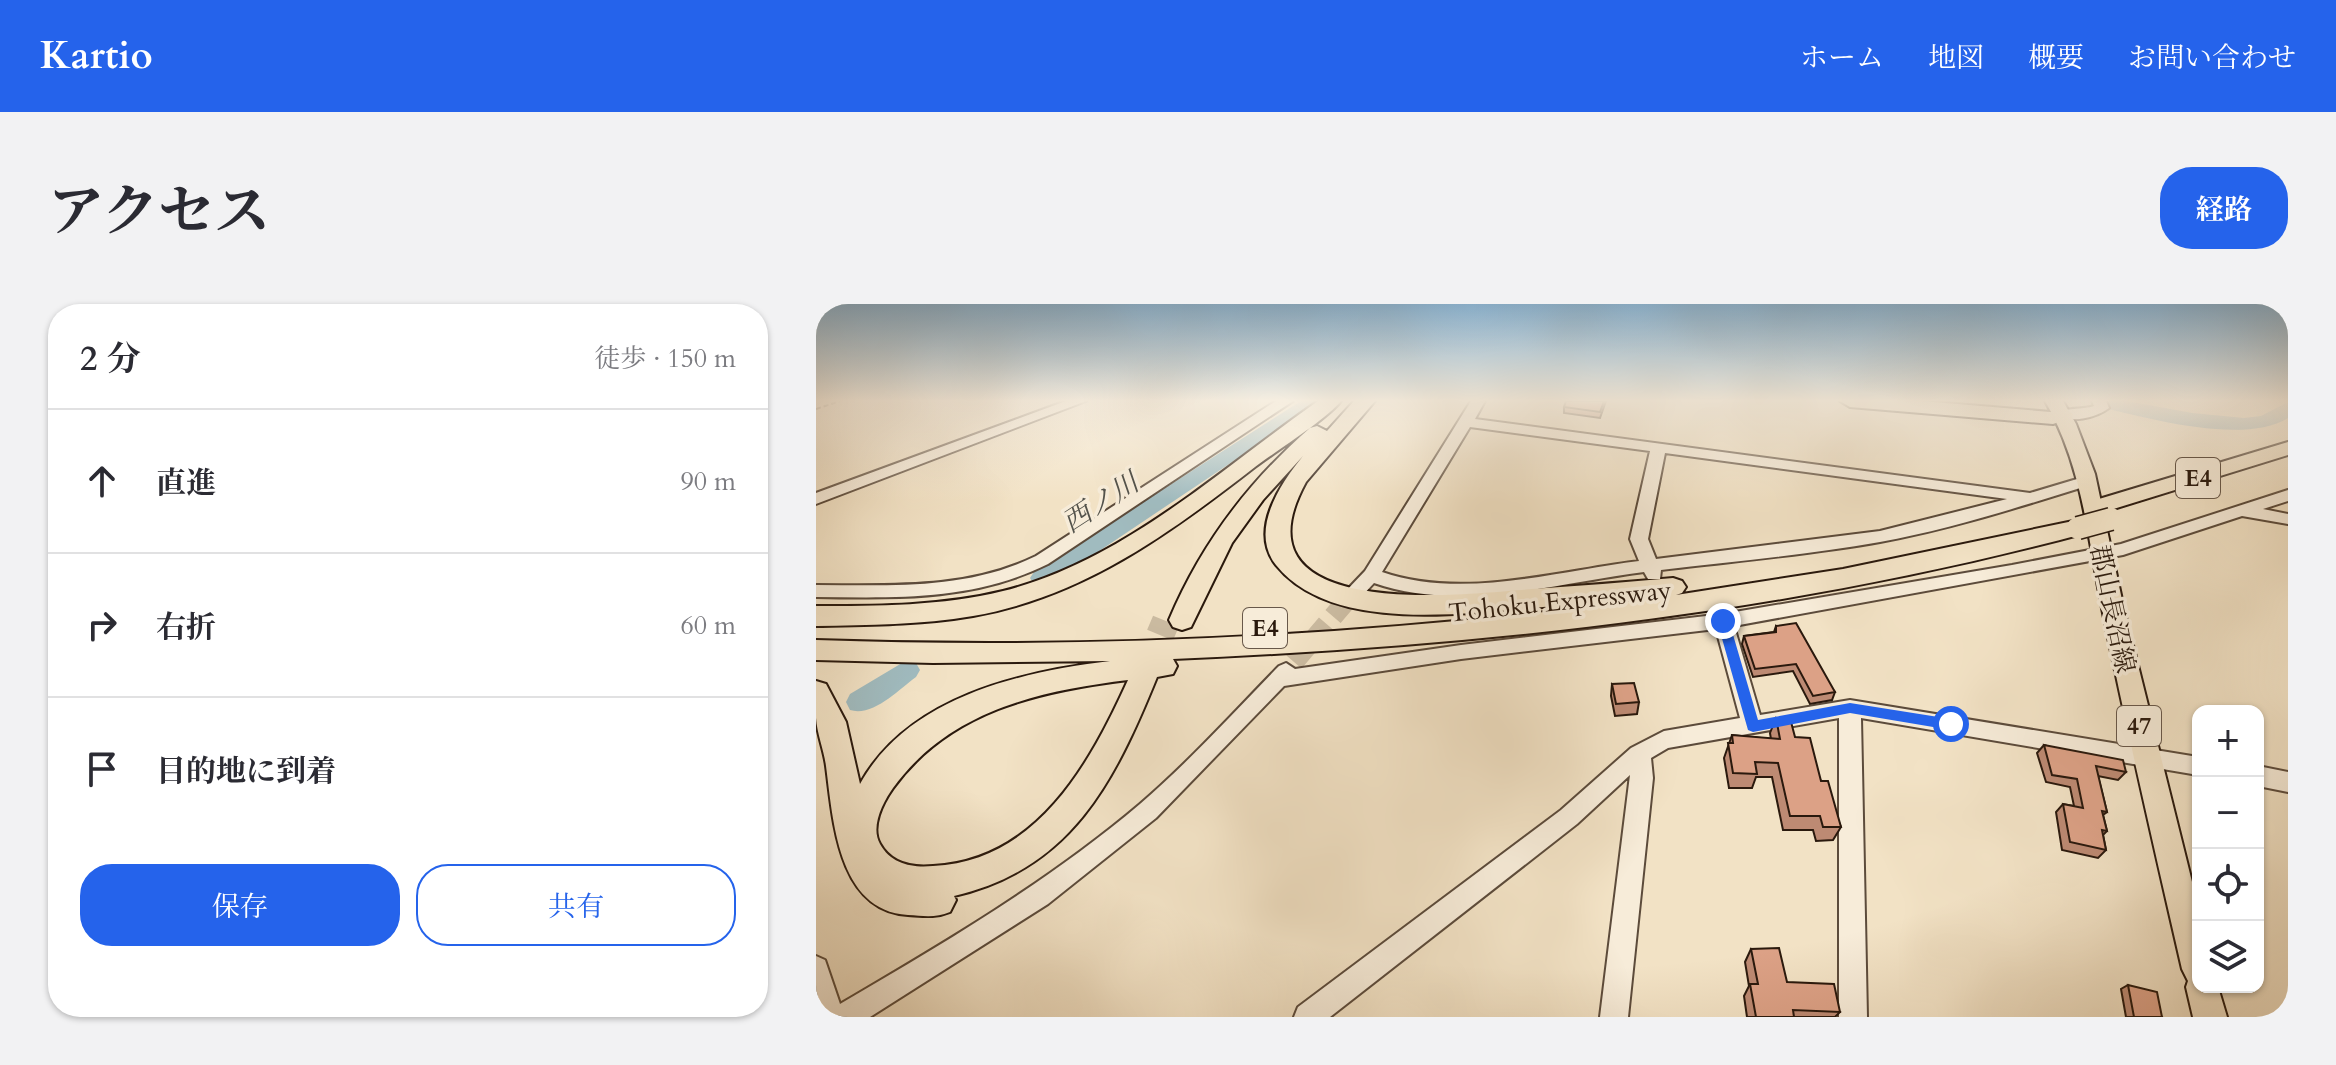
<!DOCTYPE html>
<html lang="ja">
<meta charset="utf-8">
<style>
:root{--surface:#fff;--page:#f2f2f3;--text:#2b2b33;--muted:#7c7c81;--line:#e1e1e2;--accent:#2563eb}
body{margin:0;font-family:Cardo,"Noto Serif JP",serif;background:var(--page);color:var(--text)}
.controls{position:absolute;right:24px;bottom:24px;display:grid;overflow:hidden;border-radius:16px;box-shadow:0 2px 6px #0004}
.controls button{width:72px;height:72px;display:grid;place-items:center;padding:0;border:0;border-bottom:2px solid var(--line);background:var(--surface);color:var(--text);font:40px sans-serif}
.stop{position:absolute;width:24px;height:24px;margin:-18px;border:6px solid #2563eb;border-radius:50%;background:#fff}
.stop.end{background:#2563eb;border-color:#fff;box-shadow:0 2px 8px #0008}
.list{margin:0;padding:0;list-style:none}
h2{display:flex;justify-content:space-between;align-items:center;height:104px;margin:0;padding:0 32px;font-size:34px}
h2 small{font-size:26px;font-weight:400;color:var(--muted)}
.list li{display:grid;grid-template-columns:52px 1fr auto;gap:24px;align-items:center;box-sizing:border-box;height:144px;padding:0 32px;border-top:2px solid var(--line)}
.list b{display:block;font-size:30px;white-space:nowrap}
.list em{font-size:26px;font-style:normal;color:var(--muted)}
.actions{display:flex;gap:16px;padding:24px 32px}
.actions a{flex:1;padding:18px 0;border:2px solid var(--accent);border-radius:32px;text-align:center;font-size:28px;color:var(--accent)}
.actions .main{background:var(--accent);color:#fff}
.icon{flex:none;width:44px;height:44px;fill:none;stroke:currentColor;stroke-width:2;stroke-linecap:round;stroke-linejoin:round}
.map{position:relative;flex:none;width:1472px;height:713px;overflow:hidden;border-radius:32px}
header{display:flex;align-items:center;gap:48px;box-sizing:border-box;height:112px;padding:0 40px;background:var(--accent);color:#fff}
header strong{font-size:38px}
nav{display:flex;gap:44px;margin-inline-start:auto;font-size:28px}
.intro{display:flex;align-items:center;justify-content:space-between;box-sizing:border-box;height:192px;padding:0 48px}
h1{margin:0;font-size:56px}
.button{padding:20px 36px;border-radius:32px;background:var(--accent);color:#fff;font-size:28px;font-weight:700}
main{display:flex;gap:48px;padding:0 48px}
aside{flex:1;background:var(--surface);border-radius:32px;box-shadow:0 2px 6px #0004}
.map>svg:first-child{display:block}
</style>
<header>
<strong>Kartio</strong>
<nav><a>ホーム</a><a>地図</a><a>概要</a><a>お問い合わせ</a></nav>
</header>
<div class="intro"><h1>アクセス</h1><a class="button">経路</a></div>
<main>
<aside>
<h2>2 分<small>徒歩 · 150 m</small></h2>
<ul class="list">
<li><svg class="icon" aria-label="ahead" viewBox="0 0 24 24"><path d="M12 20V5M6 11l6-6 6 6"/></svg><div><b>直進</b></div><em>90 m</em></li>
<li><svg class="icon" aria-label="right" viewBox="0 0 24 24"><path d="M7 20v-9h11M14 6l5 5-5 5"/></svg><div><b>右折</b></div><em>60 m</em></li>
<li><svg class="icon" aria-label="arrive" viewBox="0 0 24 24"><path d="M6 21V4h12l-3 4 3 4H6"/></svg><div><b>目的地に到着</b></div></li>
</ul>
<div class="actions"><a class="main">保存</a><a>共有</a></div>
</aside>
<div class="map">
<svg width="1472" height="713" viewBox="0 0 1472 713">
<rect width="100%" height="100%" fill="#f2e2c5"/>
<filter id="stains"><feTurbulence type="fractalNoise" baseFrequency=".0025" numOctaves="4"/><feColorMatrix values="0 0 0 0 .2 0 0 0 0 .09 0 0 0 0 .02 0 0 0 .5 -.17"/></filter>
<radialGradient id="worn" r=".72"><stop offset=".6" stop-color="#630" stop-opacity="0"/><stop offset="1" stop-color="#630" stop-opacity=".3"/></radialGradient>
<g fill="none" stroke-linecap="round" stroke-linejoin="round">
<path fill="#a0bbbf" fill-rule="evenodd" d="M 485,97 L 507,97 L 234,280 L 218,280 L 214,274 L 218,268 Z
M 1275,97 L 1311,97 L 1376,109 L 1428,114 L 1445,112 L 1472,98 L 1472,114 C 1427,142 1327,113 1277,101 Z
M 91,356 L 100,359 L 104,366 L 100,373 C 82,386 57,413 34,406 L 30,398 L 34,390 Z"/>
<path stroke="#cabaa0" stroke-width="20" stroke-dasharray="20 10" stroke-linecap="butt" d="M 478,358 L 538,288"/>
<path stroke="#cabaa0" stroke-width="28" stroke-dasharray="28 14" stroke-linecap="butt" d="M 328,370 L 350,317"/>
<g stroke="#5c4b3b" stroke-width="4">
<path id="minor" d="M 250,97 L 270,97 L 0,200 L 0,189 Z
M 460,97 L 477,97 L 232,260 C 158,297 81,294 0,293 L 0,281 C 76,281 150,286 220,252 Z
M 655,97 L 669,97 L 659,115 L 1214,189 L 1271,172 L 1279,177 L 1277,180 C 1206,202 1136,225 1064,238 C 992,251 918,257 845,266 L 844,275 L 832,275 L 828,268 C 741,279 644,309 558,279 L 545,293 L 531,293 L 529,288 L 549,267 ZM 654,123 L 834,147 L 814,235 L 823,257 C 741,267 647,296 566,268 ZM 849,149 L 1191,195 L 1064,227 L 840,255 L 832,235 Z
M 1276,97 L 1290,97 L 1293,104 C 1280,114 1254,120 1240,110 C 1248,103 1266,106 1278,102 Z
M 1472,186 L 1472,197 L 1447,205 L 1472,210 L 1472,220 L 1426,212 L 1307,251 L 918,322 L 944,411 L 1034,396 L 1382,453 L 1382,471 L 1045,414 L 1051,713 L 1023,713 L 1023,414 L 852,444 L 835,454 L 837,474 L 812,713 L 784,713 L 814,471 L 761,520 L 514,713 L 478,713 L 482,703 L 745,506 L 815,444 L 848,427 L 924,414 L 900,325 L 645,355 L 468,382 L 340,514 L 232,600 L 54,713 L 0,713 L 0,652 L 9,656 L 24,700 C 128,639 232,578 324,500 C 374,457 418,408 463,362 L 470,359 L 479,365 L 645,341 L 907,310 L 1196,261 L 1305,240 Z
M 1442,462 L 1472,468 L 1472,488 L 1442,482 Z"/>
</g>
<g stroke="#2a190d" stroke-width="4">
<path id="major" d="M 1229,97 L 1247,97 L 1260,120 L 1279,170 L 1308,305 L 1382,602 L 1382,683 L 1402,683 L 1411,713 L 1377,713 L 1370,683 L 1372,677 L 1366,665 C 1339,548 1312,431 1288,314 C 1272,239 1268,164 1229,97 Z"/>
</g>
<g stroke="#2a190d" stroke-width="4">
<path id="highway" d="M 502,97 L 525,97 C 511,115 460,147 439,163 C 353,230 266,293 157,312 C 105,321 53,321 0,322 L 0,302 C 62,302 126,302 187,287 C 307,257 403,166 502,97 Z
M 538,97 L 559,97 L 490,178 C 413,318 644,291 716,285 C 763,282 810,278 857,274 L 866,277 L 870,283 L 866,289 L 860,291 L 1027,265 L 1262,216 L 1270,219 L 1274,224 L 1270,229 C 974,309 663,342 357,355 L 361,362 L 357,370 L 341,373 C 299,476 256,565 138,592 L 140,596 L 134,608 C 120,614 108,612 92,611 C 21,607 17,514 10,462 C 8,446 1,430 0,414 C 0,402 0,389 0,377 L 10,380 L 30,418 L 44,480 C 92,393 204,368 294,357 L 117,359 L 0,356 L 0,336 C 283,346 569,331 850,293 C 805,296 760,300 716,304 C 640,310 514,328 460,261 C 433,227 464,180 487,152 L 447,196 L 416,239 L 375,323 L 366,326 L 357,323 L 353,316 C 385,240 432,178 494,124 L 501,122 L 511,127 ZM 312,376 C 274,460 221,557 117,562 C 96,564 75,560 64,540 C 54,523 67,498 77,484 C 133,407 222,387 312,376 Z
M 1024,97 L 1106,97 L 1235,108 L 1247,104 L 1257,110 L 1254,114 L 1237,120 L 1034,103 Z
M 1472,138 L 1472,151 L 1291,207 L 1283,205 L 1279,200 L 1283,195 Z"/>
</g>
<path stroke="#2a190d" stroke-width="2" stroke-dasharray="5 3" stroke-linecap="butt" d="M 0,105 L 24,97"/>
<use href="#minor" fill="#f7ecd9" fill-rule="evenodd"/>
<use href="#major" fill="#f2e2c5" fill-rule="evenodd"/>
<use href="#highway" fill="#f2e2c5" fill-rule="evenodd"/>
<g stroke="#2a190d" stroke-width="25" stroke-linecap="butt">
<path id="highway-bridge" d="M 1262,224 L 1295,215"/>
</g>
<use href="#highway-bridge" stroke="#f2e2c5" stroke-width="22"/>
</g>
<path fill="#bd8a73" stroke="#2a190d" stroke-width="2" d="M 790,97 L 784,114 L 748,109 L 748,103 Z
M 960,322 L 1019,388 L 1016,396 L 994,400 L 977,367 L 937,373 L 926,340 L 928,332 L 958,328 Z
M 796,380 L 823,398 L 821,410 L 799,412 L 795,392 Z
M 960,414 L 979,433 L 1005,477 L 1025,523 L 1017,536 L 1000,537 L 997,526 L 967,526 L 956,473 L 940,473 L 936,484 L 913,484 L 908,454 L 916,431 L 955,435 L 954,429 Z
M 1228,441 L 1310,468 L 1302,476 L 1282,472 L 1291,508 L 1287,511 L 1291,527 L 1287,531 L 1290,546 L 1282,554 L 1246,546 L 1240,508 L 1247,500 L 1258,502 L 1254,483 L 1230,478 L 1221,449 Z
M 935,645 L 971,678 L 1024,708 L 1019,713 L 931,713 L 928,692 L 933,682 L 929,658 Z
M 1312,681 L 1346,713 L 1310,713 L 1305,685 Z"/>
<path fill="#dca186" stroke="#2a190d" stroke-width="2" d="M 750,97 L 788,97 L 784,108 L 748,103 Z
M 980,319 L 1019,388 L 997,392 L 980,360 L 939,365 L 928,332 L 960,328 L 960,322 Z
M 818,379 L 823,398 L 800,400 L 796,380 Z
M 960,414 L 974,414 L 979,433 L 994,434 L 1005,477 L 1012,477 L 1025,523 L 1007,523 L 1004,512 L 974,512 L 962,459 L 939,458 L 941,470 L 917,469 L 912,439 L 917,439 L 916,431 L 964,435 Z
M 1228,441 L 1307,456 L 1310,468 L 1280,462 L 1291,508 L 1286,507 L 1291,527 L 1286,526 L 1290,546 L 1254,538 L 1247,500 L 1267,504 L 1261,475 L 1236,471 Z
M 963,644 L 971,678 L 1018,680 L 1024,708 L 977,706 L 978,713 L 940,713 L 934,680 L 942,680 L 935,645 Z
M 1312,681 L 1341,688 L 1346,713 L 1318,713 Z"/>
<linearGradient id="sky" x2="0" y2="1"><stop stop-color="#8bb7d8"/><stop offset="0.49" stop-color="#f9f2e5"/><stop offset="1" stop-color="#f9f2e5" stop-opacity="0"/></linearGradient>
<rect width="1472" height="197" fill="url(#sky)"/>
<path fill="#2563eb" d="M 907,313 L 913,317 L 942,416 L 1034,399 L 1135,415 L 1142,420 L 1135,426 L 1034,409 L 937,428 L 932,426 L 901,317 Z"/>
<g text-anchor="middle" stroke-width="7" stroke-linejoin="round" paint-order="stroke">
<g fill="#f7ecd9" stroke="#68584a" stroke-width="2">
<rect x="1360" y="154" width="44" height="40" rx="6"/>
<rect x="427" y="304" width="44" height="40" rx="6"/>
<rect x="1301" y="402" width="44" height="40" rx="6"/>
</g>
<g font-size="24" font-weight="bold" fill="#2a190d">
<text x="1382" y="182">E4</text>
<text x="449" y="332">E4</text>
<text x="1323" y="430">47</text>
</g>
<g font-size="26" fill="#2a190d" stroke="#f7ecd9">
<text transform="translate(744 297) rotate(-6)" y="9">Tohoku Expressway</text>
<text transform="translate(1297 305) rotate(78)" y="9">郡山長沼線</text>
</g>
<g font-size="28" font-style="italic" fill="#53524b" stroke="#f7ecd9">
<text transform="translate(284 198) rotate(-33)" y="10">西ノ川</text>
</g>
</g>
<rect width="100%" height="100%" filter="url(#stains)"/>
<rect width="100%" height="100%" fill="url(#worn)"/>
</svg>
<div class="controls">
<button>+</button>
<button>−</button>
<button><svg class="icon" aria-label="locate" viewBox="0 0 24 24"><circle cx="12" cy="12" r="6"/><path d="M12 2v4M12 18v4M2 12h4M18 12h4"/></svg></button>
<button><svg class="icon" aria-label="layers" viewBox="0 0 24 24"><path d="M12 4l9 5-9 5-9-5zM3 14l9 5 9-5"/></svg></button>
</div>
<div class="stop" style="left:1135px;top:420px"></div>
<div class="stop end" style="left:907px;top:317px"></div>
</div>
</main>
